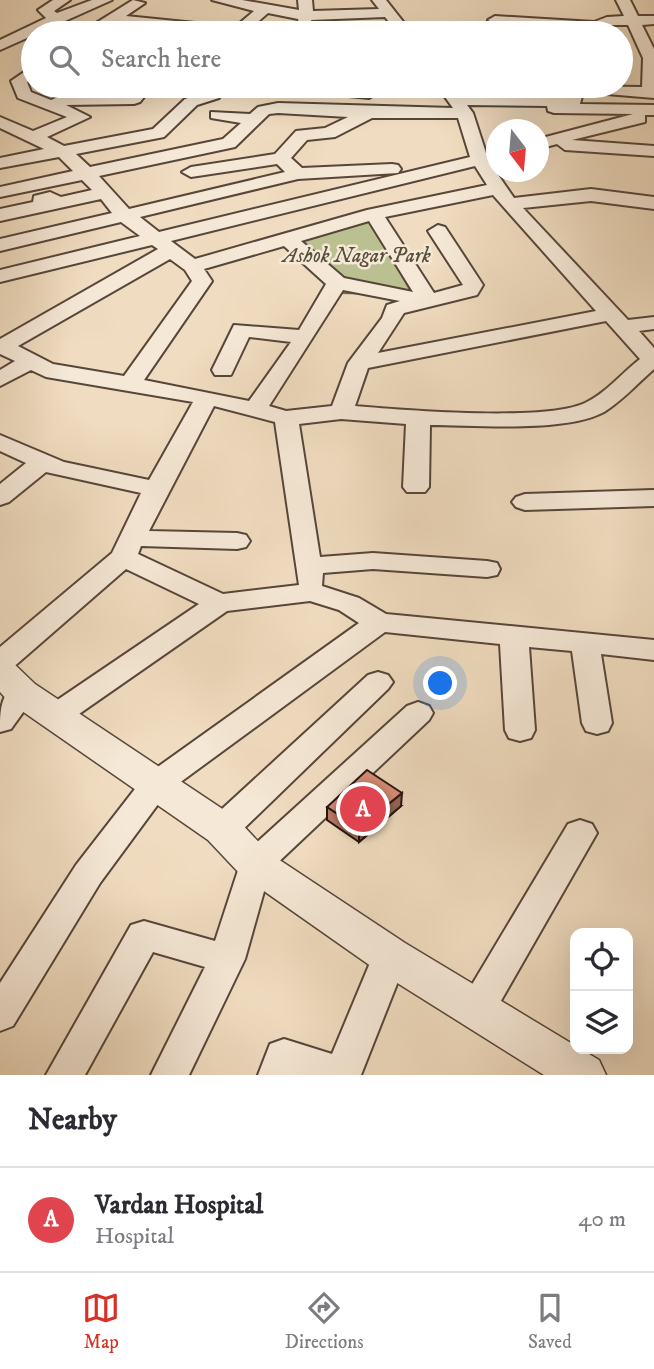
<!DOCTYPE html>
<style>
:root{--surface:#fff;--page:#f7f7f7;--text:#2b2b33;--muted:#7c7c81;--line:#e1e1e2;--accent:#d93025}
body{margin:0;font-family:"IM FELL DW Pica",serif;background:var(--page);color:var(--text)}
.controls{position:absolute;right:21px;bottom:21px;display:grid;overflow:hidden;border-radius:14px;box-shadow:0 7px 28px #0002}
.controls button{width:63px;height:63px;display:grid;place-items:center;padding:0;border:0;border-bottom:2px solid var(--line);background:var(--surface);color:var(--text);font:35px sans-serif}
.compass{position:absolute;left:486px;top:119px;width:63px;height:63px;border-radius:50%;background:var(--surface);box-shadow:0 7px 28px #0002;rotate:164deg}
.you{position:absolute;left:441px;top:684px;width:24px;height:24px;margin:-18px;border:5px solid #fff;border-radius:50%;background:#1a73e8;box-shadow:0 0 0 10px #1a73e833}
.badge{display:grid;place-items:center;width:46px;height:46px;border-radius:50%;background:var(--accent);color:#fff;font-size:23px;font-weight:700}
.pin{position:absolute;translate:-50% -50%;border:4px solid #fff;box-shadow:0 2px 7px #0006}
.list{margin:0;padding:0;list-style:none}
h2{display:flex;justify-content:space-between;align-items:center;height:91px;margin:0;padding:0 28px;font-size:30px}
h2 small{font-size:23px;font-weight:400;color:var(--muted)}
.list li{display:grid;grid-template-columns:46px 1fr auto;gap:21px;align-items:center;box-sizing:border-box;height:105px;padding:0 28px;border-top:2px solid var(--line)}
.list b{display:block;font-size:26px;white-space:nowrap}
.list p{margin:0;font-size:23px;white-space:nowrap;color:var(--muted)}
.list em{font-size:23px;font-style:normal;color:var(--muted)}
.icon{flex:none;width:38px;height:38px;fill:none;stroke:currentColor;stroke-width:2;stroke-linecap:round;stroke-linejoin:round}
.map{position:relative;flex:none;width:654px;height:1075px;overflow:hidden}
.search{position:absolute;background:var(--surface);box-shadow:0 7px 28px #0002;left:21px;right:21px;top:21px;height:77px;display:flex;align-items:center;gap:18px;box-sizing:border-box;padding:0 24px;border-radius:38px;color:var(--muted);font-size:26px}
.sheet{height:196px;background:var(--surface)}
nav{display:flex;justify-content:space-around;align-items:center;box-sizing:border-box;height:98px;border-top:2px solid var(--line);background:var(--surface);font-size:19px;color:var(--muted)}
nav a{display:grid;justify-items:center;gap:4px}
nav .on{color:var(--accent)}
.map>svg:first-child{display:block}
</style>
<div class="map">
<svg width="654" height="1075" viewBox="0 0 654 1075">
<rect width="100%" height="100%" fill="#f0dcc0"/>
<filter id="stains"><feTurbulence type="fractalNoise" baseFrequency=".00286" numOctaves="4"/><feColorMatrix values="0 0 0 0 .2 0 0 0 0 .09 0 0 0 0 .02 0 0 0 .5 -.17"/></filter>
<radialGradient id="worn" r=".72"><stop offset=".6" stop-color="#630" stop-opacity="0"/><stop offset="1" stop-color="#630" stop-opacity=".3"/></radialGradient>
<path fill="#bbc091" stroke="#706a50" stroke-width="2" d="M 371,220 L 413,295 L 342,293 L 340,280 L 295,240 Z"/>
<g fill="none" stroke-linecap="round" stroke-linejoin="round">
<g stroke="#57463a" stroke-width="4">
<path id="minor" d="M 53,0 L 70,0 L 54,11 L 57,13 L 92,0 L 112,0 L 0,50 L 0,40 L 46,18 L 38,10 Z
M 133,0 L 145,3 L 126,16 L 235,27 L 254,11 L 212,0 L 242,0 L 299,10 L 298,0 L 312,0 L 313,11 L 379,9 L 372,0 L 386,0 L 412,33 L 398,33 L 385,17 L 311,20 L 315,33 L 301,33 L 298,19 L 268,13 L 245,33 L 203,33 L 116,22 L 97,33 L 80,33 Z
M 616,0 L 630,0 L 638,16 L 654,16 L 654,24 L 642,25 L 654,49 L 654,98 L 583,92 L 580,104 L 654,105 L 654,115 L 645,115 L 645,122 L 572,140 L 654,146 L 654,156 L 565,150 L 557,144 L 538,149 L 538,139 L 633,114 L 554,113 L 548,111 L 547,106 L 467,105 L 473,113 L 486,153 L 496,151 L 496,161 L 490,163 L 514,198 L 591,189 L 654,197 L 654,209 L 591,201 L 523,208 L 628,320 L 654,317 L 654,329 L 639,331 L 654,348 L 654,369 C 638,383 622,401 604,412 C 565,433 474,425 430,425 L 429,487 L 425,492 L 407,492 L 403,487 L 406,424 L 341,419 L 299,424 L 320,557 L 373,553 L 487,561 L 497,563 L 500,569 L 497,575 L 487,577 L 373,569 L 323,573 L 322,586 L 359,598 L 386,614 L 654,640 L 654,660 L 601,654 L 612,723 L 608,731 L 597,734 L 586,731 L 582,723 L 572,651 L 529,647 L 535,730 L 531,738 L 520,741 L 509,738 L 505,730 L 500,644 L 385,632 L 167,792 L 100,883 L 13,1026 L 0,1031 L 0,983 L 76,865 L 145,776 L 359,623 L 339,610 L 310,601 L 227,611 L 66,723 L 55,727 L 44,723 L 40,716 L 44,709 L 199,604 L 126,569 L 10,670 L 0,673 L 0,647 L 112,553 L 141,493 L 46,472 L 9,502 L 0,505 L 0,484 L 26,463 L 0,451 L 0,435 L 64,462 L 149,480 L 193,402 L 46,377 L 31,370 L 0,386 L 0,370 L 15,361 L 0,354 L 0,339 L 158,249 L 152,245 L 0,282 L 0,270 L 140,236 L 121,222 L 0,251 L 0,239 L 112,213 L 101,199 L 0,221 L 0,209 L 33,202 L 34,196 L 50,192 L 61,197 L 92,190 L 82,180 L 0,197 L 0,187 L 73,171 L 59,157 L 0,168 L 0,158 L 44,149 L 0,128 L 0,117 L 33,131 L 67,117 L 18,98 L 11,81 L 33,66 L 33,78 L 27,82 L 31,92 L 51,100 L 65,94 L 130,94 L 137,86 L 153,86 L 140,102 L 134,104 L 66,105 L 90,117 L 47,137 L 64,146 L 153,129 L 185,99 L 207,92 L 210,86 L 226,86 L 219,98 L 197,105 L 164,137 L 76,154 L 90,167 L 223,139 L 241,123 L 211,118 L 211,112 L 250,114 L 258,107 L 278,103 L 453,108 L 437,86 L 453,86 L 460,95 L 567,96 L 569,86 L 642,87 L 643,58 L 628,25 L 610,25 L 596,31 L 495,24 L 488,20 L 495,16 L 594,22 L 607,17 L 624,16 ZM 278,113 L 348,117 L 325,128 L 296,131 L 275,154 L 191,167 L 182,172 L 191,177 L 277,164 L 285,172 L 129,209 L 99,176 L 235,147 L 269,114 ZM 372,118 L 458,118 L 470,157 L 159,232 L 140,217 L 298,179 L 398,173 L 401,169 L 398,165 L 392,164 L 302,168 L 291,158 L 307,140 L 335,137 ZM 475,166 L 487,185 L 367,210 L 195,259 L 171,241 ZM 493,195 L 596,311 L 378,353 L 404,313 L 477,295 L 483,285 L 445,227 L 438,225 L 428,231 L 463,285 L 434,293 L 385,217 ZM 369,221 L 413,292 L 344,278 L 301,241 ZM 284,246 L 326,284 L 299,330 L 234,325 L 212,370 L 215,375 L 231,375 L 249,337 L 291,342 L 249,401 L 144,380 L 212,281 L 204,269 ZM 170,259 L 185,270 L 192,281 L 124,376 L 53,364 L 18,346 ZM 343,290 L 400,301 L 387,305 L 382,318 L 348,363 L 332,406 L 286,411 L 269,406 ZM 606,321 L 640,359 C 623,372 605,394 585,403 C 544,422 405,410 355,406 L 368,368 ZM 214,406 L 275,422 L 299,585 L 223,594 L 138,554 L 141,546 L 237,549 L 246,547 L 250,541 L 246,535 L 237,533 L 149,531 Z
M 287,86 C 306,85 365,81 377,93 L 369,98 L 295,91 Z
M 654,490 L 654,506 L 525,510 L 516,507 L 512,502 L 516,497 L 525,494 Z
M 378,672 L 388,675 L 393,682 L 388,689 L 234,838 L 222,841 L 210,838 L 206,829 L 210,820 L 368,675 Z
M 22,683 L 33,686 L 37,693 L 11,729 L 0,732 C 0,710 0,690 22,683 Z
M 418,702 L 429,706 L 433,713 L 429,720 L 270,870 L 245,959 L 189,1075 L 151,1075 L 205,967 L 153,952 L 85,1075 L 46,1075 L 131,925 L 144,921 L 215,941 L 243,855 L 407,706 Z
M 580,820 L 592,824 L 597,833 L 490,1020 L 477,1025 L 464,1020 L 458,1009 L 464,998 L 568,824 Z
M 390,941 L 403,946 L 408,956 L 361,1075 L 258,1075 L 270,1044 L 284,1039 L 332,1054 L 377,946 Z"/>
</g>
<g stroke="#57463a" stroke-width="3">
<path id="tertiary" d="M 0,658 L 12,662 L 35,684 L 236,818 L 269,853 L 405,943 L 599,1060 L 606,1075 L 544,1075 L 375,969 L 241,875 L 208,840 L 9,702 L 0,692 Z"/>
</g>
<use href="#minor" fill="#f5e8d6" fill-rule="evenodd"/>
<use href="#tertiary" fill="#f5e8d6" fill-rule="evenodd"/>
</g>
<path fill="#bb7b67" stroke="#24140e" stroke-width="2" d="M 401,806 L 359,842 L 327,820 L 327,807 Z"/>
<path fill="#986454" stroke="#24140e" stroke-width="2" d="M 402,793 L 401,806 L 359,842 L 359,828 Z"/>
<path fill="#d98f78" stroke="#24140e" stroke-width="2" d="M 367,770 L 402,793 L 359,828 L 327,807 Z"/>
<g text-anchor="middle" stroke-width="5" stroke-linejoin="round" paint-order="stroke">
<g font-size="21" font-style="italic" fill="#59503c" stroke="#f5e8d6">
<text x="357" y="262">Ashok Nagar Park</text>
</g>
</g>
<rect width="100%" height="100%" filter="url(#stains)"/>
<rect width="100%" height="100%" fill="url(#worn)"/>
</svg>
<div class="controls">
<button><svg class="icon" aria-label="locate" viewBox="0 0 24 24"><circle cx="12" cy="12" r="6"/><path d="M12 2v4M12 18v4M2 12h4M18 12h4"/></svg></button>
<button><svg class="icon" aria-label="layers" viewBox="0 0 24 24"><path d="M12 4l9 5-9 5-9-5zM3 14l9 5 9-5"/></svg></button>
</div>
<svg class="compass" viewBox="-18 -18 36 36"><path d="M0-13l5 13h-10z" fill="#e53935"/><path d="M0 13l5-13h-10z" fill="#7c7c81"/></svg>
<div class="you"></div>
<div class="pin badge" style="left:363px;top:809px;background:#e0444e">A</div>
<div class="search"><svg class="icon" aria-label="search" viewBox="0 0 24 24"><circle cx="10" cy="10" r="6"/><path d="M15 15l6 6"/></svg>Search here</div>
</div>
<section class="sheet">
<h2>Nearby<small></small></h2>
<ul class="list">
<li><span class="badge" style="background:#e0444e">A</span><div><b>Vardan Hospital</b><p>Hospital</p></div><em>40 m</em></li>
</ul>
</section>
<nav>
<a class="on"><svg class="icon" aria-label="map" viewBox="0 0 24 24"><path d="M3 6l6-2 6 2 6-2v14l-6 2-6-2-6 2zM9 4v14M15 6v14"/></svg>Map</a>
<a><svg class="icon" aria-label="directions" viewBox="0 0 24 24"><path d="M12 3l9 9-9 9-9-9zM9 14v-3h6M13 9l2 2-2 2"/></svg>Directions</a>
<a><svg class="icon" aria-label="saved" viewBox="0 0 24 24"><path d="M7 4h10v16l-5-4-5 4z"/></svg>Saved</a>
</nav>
